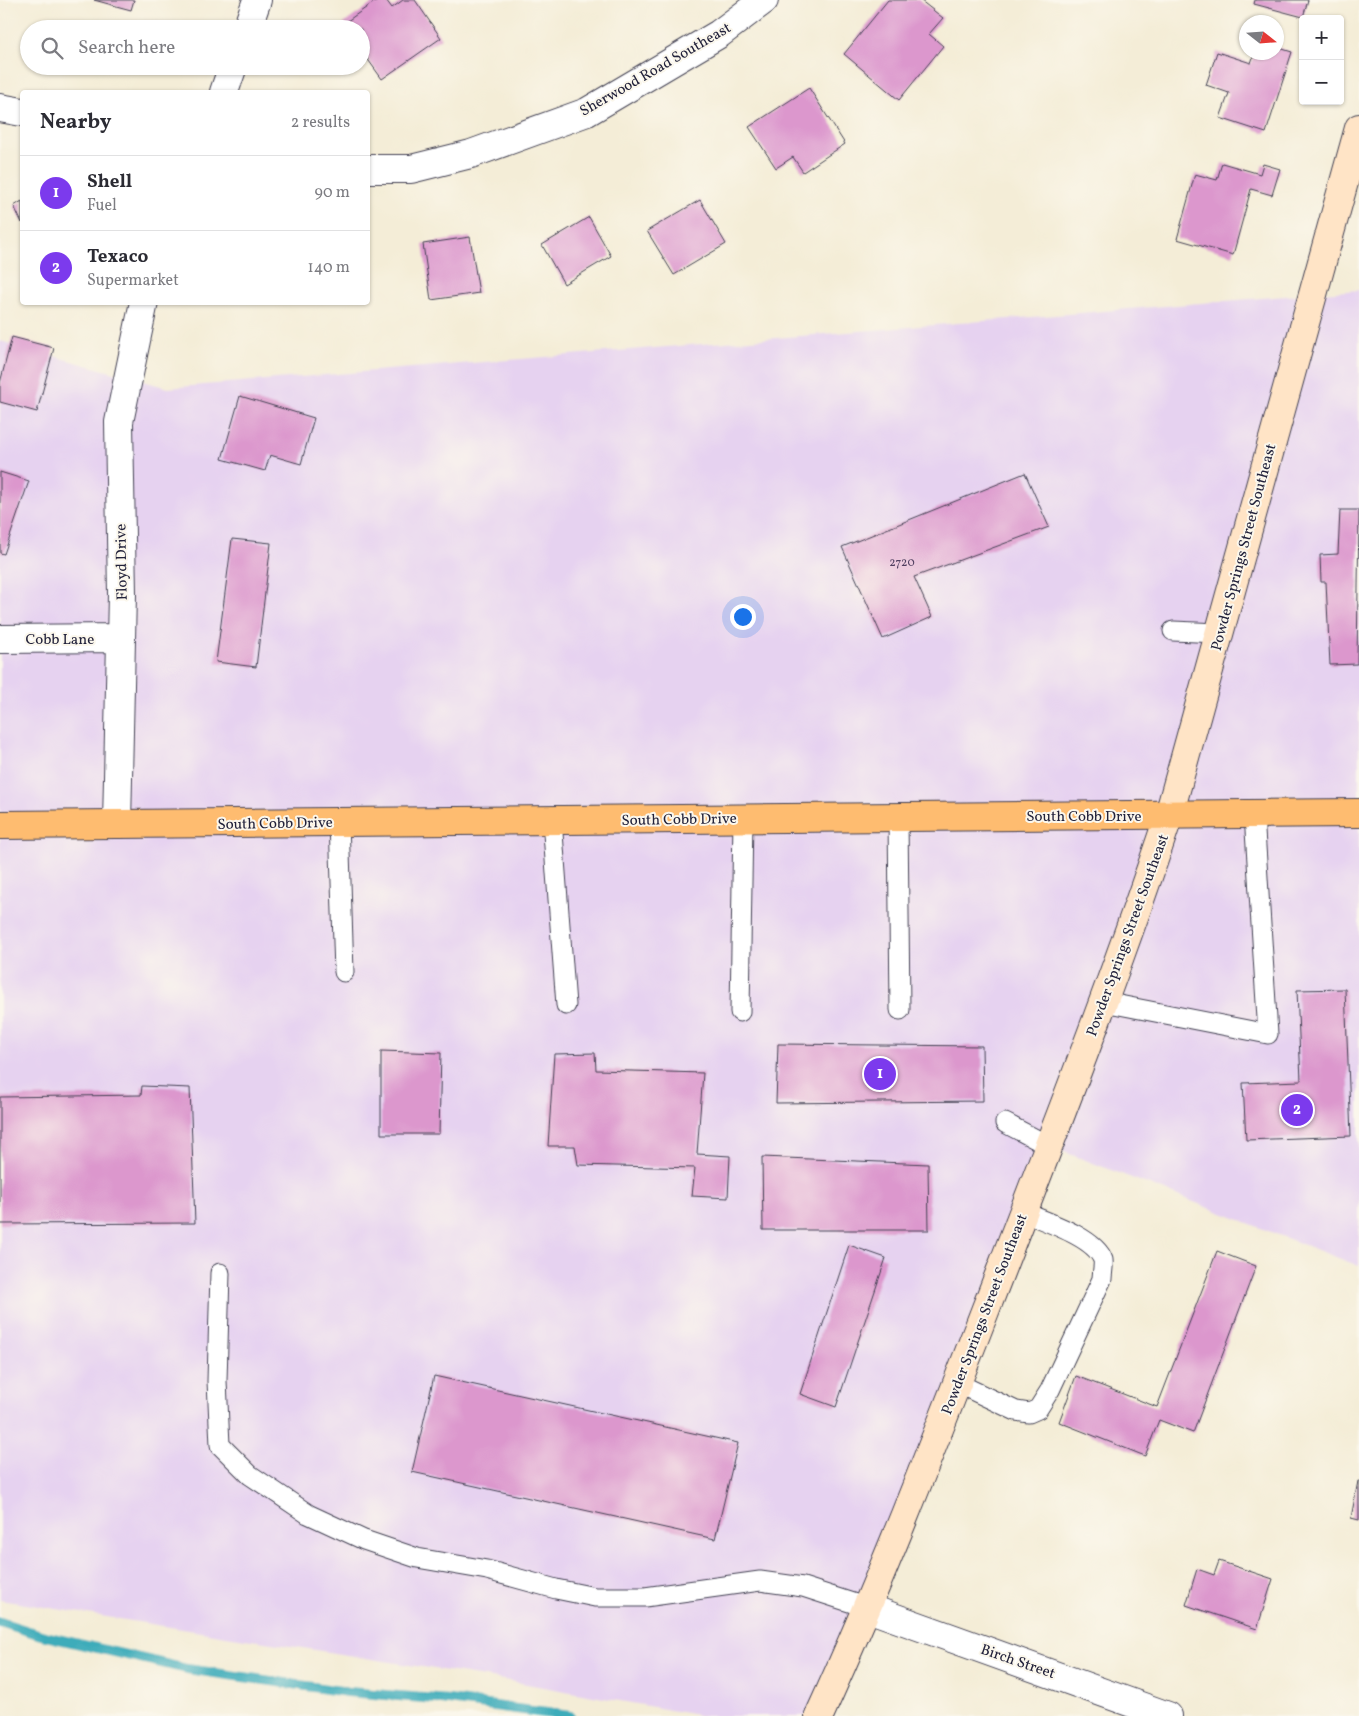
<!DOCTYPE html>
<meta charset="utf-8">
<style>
:root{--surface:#fff;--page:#f7f7f7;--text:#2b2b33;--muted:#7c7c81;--line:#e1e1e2;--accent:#7c3aed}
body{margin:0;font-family:Vollkorn,serif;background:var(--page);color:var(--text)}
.controls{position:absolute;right:15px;top:15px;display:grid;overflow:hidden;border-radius:5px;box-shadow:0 1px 4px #0004}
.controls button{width:45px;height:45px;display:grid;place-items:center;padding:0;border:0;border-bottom:1px solid var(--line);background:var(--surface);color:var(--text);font:25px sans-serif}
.compass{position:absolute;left:1239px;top:15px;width:45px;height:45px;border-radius:50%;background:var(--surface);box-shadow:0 1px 4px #0004;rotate:107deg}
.you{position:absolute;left:742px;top:616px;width:18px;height:18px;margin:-12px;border:4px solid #fff;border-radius:50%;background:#1a73e8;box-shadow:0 0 0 8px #1a73e833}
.badge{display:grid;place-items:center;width:32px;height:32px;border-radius:50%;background:var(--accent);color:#fff;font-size:16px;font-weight:700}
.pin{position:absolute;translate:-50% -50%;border:2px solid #fff;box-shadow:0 1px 5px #0006}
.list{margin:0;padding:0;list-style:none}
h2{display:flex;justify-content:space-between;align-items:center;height:65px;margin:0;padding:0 20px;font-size:21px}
h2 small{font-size:16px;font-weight:400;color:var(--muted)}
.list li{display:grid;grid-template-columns:32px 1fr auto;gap:15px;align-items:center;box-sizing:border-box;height:75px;padding:0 20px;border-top:1px solid var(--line)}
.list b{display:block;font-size:19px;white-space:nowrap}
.list p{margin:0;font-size:16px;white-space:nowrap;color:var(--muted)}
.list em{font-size:16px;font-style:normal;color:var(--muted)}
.icon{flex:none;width:28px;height:28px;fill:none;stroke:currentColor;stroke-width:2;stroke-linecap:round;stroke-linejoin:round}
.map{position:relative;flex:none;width:1359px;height:1716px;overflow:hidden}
.search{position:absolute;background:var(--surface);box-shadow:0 1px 4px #0004;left:20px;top:20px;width:350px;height:55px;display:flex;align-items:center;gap:12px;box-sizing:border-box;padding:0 18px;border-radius:28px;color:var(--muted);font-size:19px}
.panel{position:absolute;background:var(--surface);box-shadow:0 1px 4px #0004;left:20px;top:90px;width:350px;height:215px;border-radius:5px}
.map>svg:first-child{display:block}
</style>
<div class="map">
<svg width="1359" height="1716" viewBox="0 0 1359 1716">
<rect width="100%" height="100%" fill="#fbf7ec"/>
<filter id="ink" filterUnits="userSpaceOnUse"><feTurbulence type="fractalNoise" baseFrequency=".02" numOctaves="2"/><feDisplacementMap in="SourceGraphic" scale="10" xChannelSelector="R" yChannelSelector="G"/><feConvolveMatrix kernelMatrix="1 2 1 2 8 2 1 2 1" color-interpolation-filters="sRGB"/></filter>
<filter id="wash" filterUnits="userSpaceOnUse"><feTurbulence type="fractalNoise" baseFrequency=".0096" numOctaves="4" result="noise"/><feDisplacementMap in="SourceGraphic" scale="20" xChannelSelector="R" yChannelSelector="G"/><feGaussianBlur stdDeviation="1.12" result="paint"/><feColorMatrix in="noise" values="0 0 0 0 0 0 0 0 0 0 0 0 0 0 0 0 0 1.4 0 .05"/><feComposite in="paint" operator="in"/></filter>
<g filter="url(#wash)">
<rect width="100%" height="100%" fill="#f4edd7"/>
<path fill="#e6d2f0" d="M 1359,290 L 1359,1266 L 1049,1146 L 819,1716 L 703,1716 L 510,1681 L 0,1600 L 0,341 L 168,388 Z"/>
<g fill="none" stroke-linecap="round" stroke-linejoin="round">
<path stroke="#3dacba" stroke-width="10" d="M 0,1622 L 41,1635 L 187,1669 L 348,1692 L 449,1700 L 570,1716"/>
</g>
<g id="blocks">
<path fill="#dc97cd" d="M 94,0 L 134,0 L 131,10 Z
M 377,0 L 386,0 L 392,8 L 403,0 L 415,0 L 441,38 L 382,79 L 361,50 L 361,29 L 346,29 L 343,24 Z
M 888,0 L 920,0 L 943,18 L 929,34 L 943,46 L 899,100 L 844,54 Z
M 1255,0 L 1308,0 L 1303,17 L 1254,4 Z
M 1276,47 L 1292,52 L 1266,133 L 1220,118 L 1229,93 L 1206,85 L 1217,52 L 1251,63 L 1255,52 L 1276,52 Z
M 809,88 L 845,144 L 803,172 L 793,157 L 776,168 L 749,127 Z
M 1222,163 L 1260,174 L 1263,164 L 1280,169 L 1272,195 L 1251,189 L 1233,255 L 1177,239 L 1195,174 L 1217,180 Z
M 700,200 L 726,244 L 674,275 L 647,231 Z
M 22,201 L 22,223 L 14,206 Z
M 589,217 L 611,256 L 564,284 L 542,245 Z
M 470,237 L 479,293 L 431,300 L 423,244 Z
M 12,337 L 54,348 L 37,412 L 0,402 L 0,383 Z
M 240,396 L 314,418 L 301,464 L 270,455 L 265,471 L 222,459 Z
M 0,472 L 29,481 L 4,554 L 0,553 Z
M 1025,473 L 1049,527 L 914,577 L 932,617 L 883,639 L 842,547 Z
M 1340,510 L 1359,510 L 1357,664 L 1330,665 L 1326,582 L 1321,582 L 1320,555 L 1338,554 Z
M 232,539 L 271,543 L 256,667 L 216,662 Z
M 1345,989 L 1351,1136 L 1246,1140 L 1243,1083 L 1301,1081 L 1297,990 Z
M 778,1044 L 982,1046 L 983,1101 L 776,1103 Z
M 381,1051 L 441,1053 L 439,1134 L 381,1134 Z
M 595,1053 L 596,1070 L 703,1073 L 697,1154 L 730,1156 L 728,1198 L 692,1196 L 695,1168 L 578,1165 L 575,1146 L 548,1146 L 554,1054 Z
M 142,1086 L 190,1088 L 195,1223 L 0,1224 L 0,1097 L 141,1095 Z
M 762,1157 L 928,1164 L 929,1230 L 763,1230 Z
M 849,1245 L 886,1258 L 836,1407 L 800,1394 Z
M 1217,1251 L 1256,1266 L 1193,1433 L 1159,1420 L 1145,1456 L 1059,1422 L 1076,1376 L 1157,1407 Z
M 434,1376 L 738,1443 L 715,1539 L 412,1472 Z
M 1358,1481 L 1359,1481 L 1359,1520 L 1351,1518 Z
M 1219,1561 L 1273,1579 L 1257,1629 L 1186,1605 L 1197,1569 L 1214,1575 Z"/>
</g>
</g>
<g filter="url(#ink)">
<use href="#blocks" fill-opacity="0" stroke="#424052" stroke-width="1"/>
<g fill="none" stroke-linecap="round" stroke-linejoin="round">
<g stroke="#424052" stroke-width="21">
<path id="lane" d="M 1173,631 L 1219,633
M 898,817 L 900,1010
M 552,820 L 566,1005
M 339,822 L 344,972
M 1104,1002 L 1268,1034 L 1254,815
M 740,1012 L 743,818
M 1005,1123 L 1049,1146
M 220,1273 L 217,1381 L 220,1445 L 250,1475 L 308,1514 L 364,1540 L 417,1558 L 487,1570 L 556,1589 L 595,1597 L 645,1597 L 760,1581 L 803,1587 L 868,1608
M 957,1383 L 1016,1411 L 1029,1413 L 1038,1409 L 1050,1390 L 1102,1279 C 1102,1274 1104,1265 1103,1260 C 1095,1237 1044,1221 1023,1212"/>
</g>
<g stroke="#424052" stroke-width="30">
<path id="street" d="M 247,29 L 257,0
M 224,92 L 233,66
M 0,108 L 22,112
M 368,169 L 411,169 L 471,154 L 587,112 L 719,34 L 764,0
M 0,639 L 121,638
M 117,824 L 122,594 L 119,422 L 144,302
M 868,1608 L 1168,1716"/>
</g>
<g stroke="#424052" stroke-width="30">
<path id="secondary" d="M 819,1716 C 887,1567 945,1414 1004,1262 C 1061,1114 1119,966 1169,815 L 1359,128"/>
</g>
<g stroke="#424052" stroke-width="30">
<path id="primary" d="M 0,825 L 1359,813"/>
</g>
<use href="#lane" stroke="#fff" stroke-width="19"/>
<use href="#street" stroke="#fff" stroke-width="28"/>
<use href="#secondary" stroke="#ffe4c6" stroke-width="28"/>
<use href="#primary" stroke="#febc70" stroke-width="28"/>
</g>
</g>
<g text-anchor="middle" stroke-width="4" stroke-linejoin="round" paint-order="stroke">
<g font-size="12" fill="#503f60">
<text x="902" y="566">2720</text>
</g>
<g font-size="15" fill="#22223b" stroke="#fbf7ec">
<text transform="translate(655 69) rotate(-30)" y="5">Sherwood Road Southeast</text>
<text transform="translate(1243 547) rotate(-75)" y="5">Powder Springs Street Southeast</text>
<text transform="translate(121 562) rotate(-91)" y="5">Floyd Drive</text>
<text x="60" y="644">Cobb Lane</text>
<text x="1084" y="821">South Cobb Drive</text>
<text transform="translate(679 819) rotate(-1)" y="5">South Cobb Drive</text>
<text transform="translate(275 823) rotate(-1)" y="5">South Cobb Drive</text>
<text transform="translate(1127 935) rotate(-70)" y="5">Powder Springs Street Southeast</text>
<text transform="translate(984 1314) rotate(-69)" y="5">Powder Springs Street Southeast</text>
<text transform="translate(1018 1661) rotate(19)" y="5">Birch Street</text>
</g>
</g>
</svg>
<div class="controls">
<button>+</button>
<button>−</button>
</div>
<svg class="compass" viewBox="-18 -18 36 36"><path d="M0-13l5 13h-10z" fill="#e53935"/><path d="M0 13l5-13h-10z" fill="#7c7c81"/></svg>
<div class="you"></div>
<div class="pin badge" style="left:880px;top:1074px">1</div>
<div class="pin badge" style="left:1297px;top:1110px">2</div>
<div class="search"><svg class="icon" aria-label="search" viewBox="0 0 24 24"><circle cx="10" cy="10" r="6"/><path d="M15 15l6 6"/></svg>Search here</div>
<section class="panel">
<h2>Nearby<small>2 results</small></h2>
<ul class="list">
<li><span class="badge">1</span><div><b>Shell</b><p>Fuel</p></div><em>90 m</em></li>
<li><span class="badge">2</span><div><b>Texaco</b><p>Supermarket</p></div><em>140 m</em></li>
</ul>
</section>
</div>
